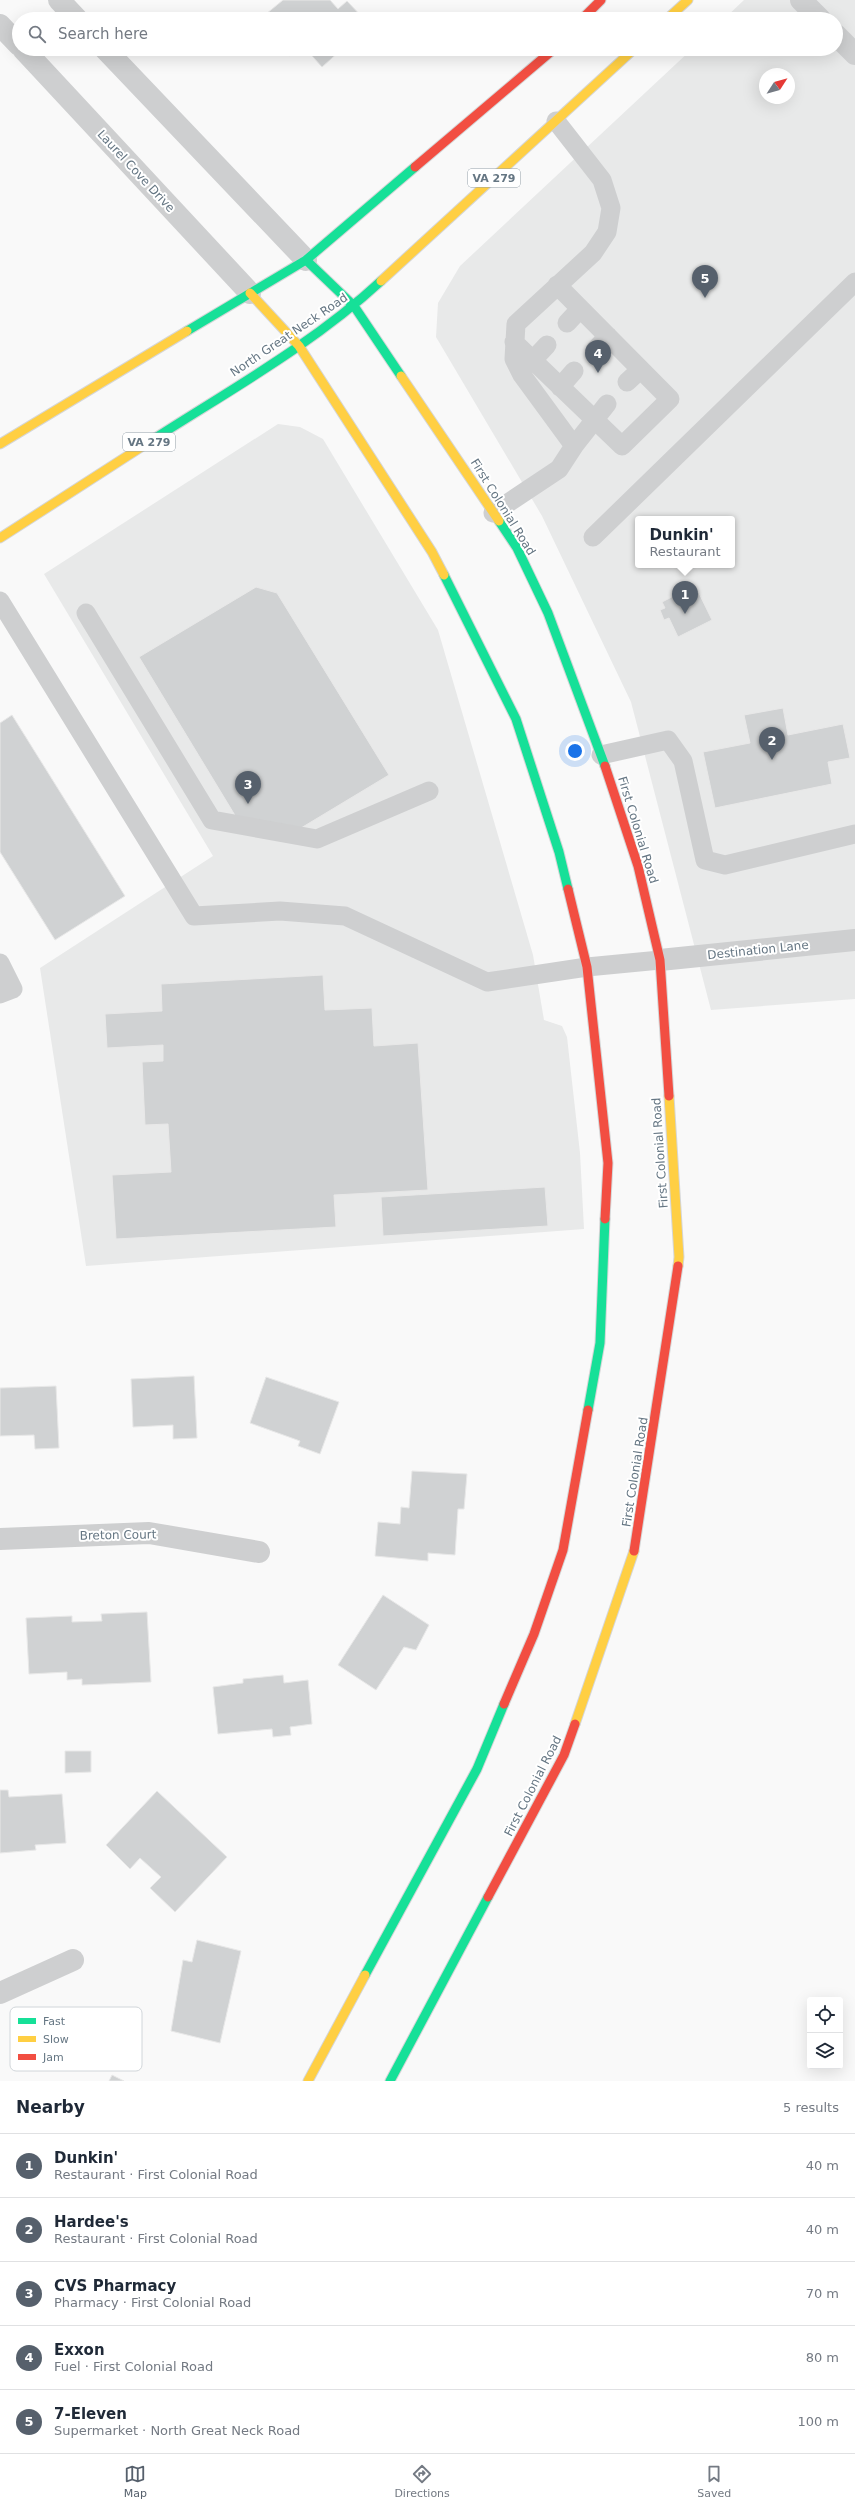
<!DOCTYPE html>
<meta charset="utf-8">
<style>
:root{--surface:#fff;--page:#f2f2f3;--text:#1f2937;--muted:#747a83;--line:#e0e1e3;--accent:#56606c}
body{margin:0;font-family:"DejaVu Sans",sans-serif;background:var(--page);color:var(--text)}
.controls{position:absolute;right:12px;bottom:12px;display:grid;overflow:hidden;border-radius:4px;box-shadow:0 4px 16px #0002}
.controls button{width:36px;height:36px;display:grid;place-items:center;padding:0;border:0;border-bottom:1px solid var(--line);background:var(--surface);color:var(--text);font:20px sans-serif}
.compass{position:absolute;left:759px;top:68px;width:36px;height:36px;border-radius:50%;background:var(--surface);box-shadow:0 4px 16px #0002;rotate:54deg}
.you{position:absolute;left:575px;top:751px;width:14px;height:14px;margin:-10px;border:3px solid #fff;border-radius:50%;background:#1a73e8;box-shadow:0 0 0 6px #1a73e833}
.badge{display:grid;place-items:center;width:26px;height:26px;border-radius:50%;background:var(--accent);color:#fff;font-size:13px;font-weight:700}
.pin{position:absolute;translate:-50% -33px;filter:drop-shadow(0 1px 2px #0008)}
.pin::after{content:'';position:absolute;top:21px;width:14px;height:12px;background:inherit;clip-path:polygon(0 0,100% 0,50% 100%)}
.popup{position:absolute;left:635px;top:516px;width:100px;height:52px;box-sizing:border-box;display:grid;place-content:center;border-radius:4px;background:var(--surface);filter:drop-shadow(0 1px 3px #0005);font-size:13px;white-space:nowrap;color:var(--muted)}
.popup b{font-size:15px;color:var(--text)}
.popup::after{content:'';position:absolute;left:50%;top:100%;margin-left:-8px;border:8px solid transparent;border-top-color:var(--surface)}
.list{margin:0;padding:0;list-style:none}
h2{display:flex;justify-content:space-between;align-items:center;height:52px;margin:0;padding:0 16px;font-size:17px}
h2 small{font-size:13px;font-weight:400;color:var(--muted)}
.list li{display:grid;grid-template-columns:26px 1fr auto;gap:12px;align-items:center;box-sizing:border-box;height:64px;padding:0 16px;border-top:1px solid var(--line)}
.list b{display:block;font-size:15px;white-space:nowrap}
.list p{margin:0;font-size:13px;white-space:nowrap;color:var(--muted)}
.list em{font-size:13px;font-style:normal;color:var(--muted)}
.icon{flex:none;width:22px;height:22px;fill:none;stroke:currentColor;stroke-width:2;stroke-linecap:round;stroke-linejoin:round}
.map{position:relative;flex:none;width:855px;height:2081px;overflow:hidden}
.search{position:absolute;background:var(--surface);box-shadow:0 4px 16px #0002;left:12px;right:12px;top:12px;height:44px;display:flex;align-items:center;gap:10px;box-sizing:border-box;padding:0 14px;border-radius:22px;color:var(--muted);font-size:15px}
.sheet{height:372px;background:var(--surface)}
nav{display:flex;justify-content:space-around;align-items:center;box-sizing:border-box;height:56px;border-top:1px solid var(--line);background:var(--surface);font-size:11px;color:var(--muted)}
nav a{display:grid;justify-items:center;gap:2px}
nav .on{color:var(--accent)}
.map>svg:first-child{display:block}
</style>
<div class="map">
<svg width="855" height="2081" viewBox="0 0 855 2081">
<rect width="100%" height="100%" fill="#f9f9f9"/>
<path fill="#e8e9e9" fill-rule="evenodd" d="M 744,0 L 855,0 L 855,999 L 711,1010 L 631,702 L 542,516 L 436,337 L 438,303 L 460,266 L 692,49 L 836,49 L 836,19 L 724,19 ZM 765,74 L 789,74 L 789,98 L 765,98 ZM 638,519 L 732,519 L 732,565 L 638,565 Z
M 278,424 L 300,427 L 323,439 L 438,630 L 533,955 L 544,1020 L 562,1026 L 567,1037 L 580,1153 L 584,1229 L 86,1266 L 40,968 L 213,856 L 44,574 Z"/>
<path fill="#d0d2d3" stroke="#e8e8e8" d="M 283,0 L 330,0 L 338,9 L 347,1 L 364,19 L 260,19 Z
M 282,49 L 297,49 L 289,56 Z
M 306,49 L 342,49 L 322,67 Z
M 695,585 L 712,620 L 678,637 L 669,618 L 664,620 L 660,610 L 665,608 L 662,602 Z
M 256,587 L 277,593 L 389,775 L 301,828 L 236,817 L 139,657 Z
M 783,708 L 788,735 L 843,724 L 850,758 L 828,762 L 832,784 L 715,808 L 703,752 L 750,743 L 744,715 Z
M 12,715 L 125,896 L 55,940 L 0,852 L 0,723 Z
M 323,975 L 325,1010 L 372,1008 L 374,1046 L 418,1043 L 428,1190 L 334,1195 L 336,1227 L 116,1239 L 112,1175 L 171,1172 L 168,1124 L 145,1125 L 142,1062 L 163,1061 L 163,1045 L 107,1048 L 105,1014 L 162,1011 L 161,984 Z
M 545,1187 L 548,1226 L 383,1236 L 381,1197 Z
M 194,1376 L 197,1438 L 173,1439 L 173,1425 L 133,1427 L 131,1379 Z
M 266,1377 L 339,1402 L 320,1454 L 298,1446 L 300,1441 L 250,1423 Z
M 56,1386 L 59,1448 L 35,1449 L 34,1435 L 0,1436 L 0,1388 Z
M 412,1471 L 467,1474 L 464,1509 L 458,1509 L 455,1555 L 428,1553 L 428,1561 L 375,1556 L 378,1522 L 400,1524 L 401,1507 L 409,1508 Z
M 383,1595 L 429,1625 L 416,1650 L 404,1647 L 376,1690 L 338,1665 Z
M 147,1612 L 151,1682 L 82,1685 L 82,1679 L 67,1680 L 67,1672 L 29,1674 L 26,1618 L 72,1616 L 72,1622 L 102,1621 L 101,1614 Z
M 283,1675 L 284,1683 L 308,1680 L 312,1724 L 290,1727 L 291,1735 L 273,1737 L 272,1729 L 218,1734 L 213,1687 L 243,1683 L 243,1679 Z
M 65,1751 L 91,1751 L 91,1772 L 65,1773 Z
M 0,1790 L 8,1790 L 9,1797 L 62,1794 L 66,1843 L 35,1845 L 36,1850 L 0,1853 Z
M 157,1791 L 227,1857 L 175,1912 L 150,1888 L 161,1877 L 140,1858 L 130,1869 L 106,1845 Z
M 197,1940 L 241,1951 L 220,2043 L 171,2031 L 183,1960 L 192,1962 Z
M 112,2075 L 124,2081 L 109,2081 Z"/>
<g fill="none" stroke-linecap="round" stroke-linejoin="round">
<g stroke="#d5d6d7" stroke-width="11">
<path id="fast" d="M 306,260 L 354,306 L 401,376
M 187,331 L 306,260 L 415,167
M 149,442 C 228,391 312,345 381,281
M 499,521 L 517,548 L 548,613 L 605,766
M 444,575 L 516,719 L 559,852 L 568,889
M 588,1410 L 600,1343 L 605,1219
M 365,1975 L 477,1769 L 504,1704
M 390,2081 L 488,1897"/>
</g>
<g stroke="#d5d6d7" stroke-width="11">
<path id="slow" d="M 667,19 L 688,0
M 381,281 L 634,49
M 250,293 L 299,346 L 432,552 L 444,575
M 401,376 L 499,521
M 0,444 L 187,331
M 0,538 L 149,442
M 669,1096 L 679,1257 L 678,1266
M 575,1724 L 634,1551
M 308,2081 L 365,1975"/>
</g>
<g stroke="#d5d6d7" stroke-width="11">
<path id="jam" d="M 582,19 L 601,0
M 415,167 L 554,49
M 605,766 L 638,866 L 660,960 L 669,1096
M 568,889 L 587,967 L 608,1163 L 605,1219
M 634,1551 L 678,1266
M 504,1704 L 534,1634 L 563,1550 L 588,1410
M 488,1897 L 564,1755 L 575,1724"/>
</g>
<path stroke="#cecfd0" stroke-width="19" d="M 567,323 L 580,309
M 514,342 L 622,446 L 670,399 L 557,285
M 595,350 L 608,336
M 533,360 L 547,345
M 627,382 L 640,370
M 560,387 L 574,371
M 574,446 L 607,404
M 493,513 L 559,469 L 574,446 L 522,375 L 514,359 L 516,324 L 593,253 L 607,232 L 611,208 L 602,180 L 556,121
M 593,537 L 855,282
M 0,601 L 194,916 L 280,911 L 345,916 L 487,982 L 587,967 L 660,960
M 86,613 L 212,820 L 317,839 L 429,791
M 601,755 L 668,740 L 683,761 L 705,860 L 725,865 L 855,834
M 0,963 L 13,989 L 0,994"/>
<path stroke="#cecfd0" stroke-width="22" d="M 59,0 L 77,19
M 801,0 L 820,19
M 0,25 L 19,45
M 836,35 L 855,54
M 23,49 L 250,293
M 105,49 L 306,260
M 660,960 L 855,940
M 0,1539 L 149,1533 L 259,1552
M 0,1993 L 73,1960"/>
<use href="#fast" stroke="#16e098" stroke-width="9"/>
<use href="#slow" stroke="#ffcf43" stroke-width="9"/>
<use href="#jam" stroke="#f24e42" stroke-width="9"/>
</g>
<g text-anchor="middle" stroke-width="4" stroke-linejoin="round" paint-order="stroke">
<g fill="#fff" stroke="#939fa8" stroke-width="1">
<rect x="468" y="169" width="52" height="18" rx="3"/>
<rect x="123" y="433" width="52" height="18" rx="3"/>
</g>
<g font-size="11" font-weight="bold" fill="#657683">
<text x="494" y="182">VA 279</text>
<text x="149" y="446">VA 279</text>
</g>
<g font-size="12" fill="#657683" stroke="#fff">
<text transform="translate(136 171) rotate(47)" y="4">Laurel Cove Drive</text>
<text transform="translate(289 335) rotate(-34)" y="4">North Great Neck Road</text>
<text transform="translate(503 507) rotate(58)" y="4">First Colonial Road</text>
<text transform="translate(638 830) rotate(73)" y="4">First Colonial Road</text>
<text transform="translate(758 950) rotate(-6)" y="4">Destination Lane</text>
<text transform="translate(660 1153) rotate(-94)" y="4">First Colonial Road</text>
<text transform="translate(635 1472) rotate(-81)" y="4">First Colonial Road</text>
<text transform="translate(118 1535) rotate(-1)" y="4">Breton Court</text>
<text transform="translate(533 1786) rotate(-63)" y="4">First Colonial Road</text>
</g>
</g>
<rect x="10" y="2007" width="132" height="64" rx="6" fill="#fff" stroke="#d1d6da" stroke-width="1"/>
<rect x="18" y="2018" width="18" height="6" fill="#16e098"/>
<rect x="18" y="2036" width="18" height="6" fill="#ffcf43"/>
<rect x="18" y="2054" width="18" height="6" fill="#f24e42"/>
<g font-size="11" fill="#657683">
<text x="43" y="2025">Fast</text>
<text x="43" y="2043">Slow</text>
<text x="43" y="2061">Jam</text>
</g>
</svg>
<div class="controls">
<button><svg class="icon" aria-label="locate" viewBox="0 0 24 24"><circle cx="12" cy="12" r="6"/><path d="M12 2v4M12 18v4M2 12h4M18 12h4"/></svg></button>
<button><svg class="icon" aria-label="layers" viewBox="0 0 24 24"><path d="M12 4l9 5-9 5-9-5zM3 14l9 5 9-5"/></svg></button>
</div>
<svg class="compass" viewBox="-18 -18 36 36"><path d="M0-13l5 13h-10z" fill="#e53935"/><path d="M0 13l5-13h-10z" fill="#747a83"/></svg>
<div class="you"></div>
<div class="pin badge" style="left:685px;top:614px">1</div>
<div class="popup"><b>Dunkin'</b>Restaurant</div>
<div class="pin badge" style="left:772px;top:760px">2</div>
<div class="pin badge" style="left:248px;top:804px">3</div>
<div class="pin badge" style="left:598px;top:373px">4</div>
<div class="pin badge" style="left:705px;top:298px">5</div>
<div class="search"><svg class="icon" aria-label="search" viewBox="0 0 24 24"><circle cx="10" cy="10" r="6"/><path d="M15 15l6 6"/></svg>Search here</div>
</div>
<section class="sheet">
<h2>Nearby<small>5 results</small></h2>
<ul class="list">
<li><span class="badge">1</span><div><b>Dunkin'</b><p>Restaurant · First Colonial Road</p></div><em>40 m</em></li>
<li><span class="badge">2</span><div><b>Hardee's</b><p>Restaurant · First Colonial Road</p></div><em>40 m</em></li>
<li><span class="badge">3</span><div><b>CVS Pharmacy</b><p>Pharmacy · First Colonial Road</p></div><em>70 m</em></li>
<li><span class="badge">4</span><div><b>Exxon</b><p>Fuel · First Colonial Road</p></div><em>80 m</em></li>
<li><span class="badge">5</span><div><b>7-Eleven</b><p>Supermarket · North Great Neck Road</p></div><em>100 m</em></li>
</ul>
</section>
<nav>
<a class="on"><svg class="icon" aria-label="map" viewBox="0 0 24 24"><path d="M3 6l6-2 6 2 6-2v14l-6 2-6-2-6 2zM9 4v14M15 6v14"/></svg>Map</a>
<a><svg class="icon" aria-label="directions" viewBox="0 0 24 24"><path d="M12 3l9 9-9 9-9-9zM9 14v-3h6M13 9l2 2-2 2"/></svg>Directions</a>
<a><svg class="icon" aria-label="saved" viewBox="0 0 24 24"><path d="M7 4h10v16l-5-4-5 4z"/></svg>Saved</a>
</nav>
